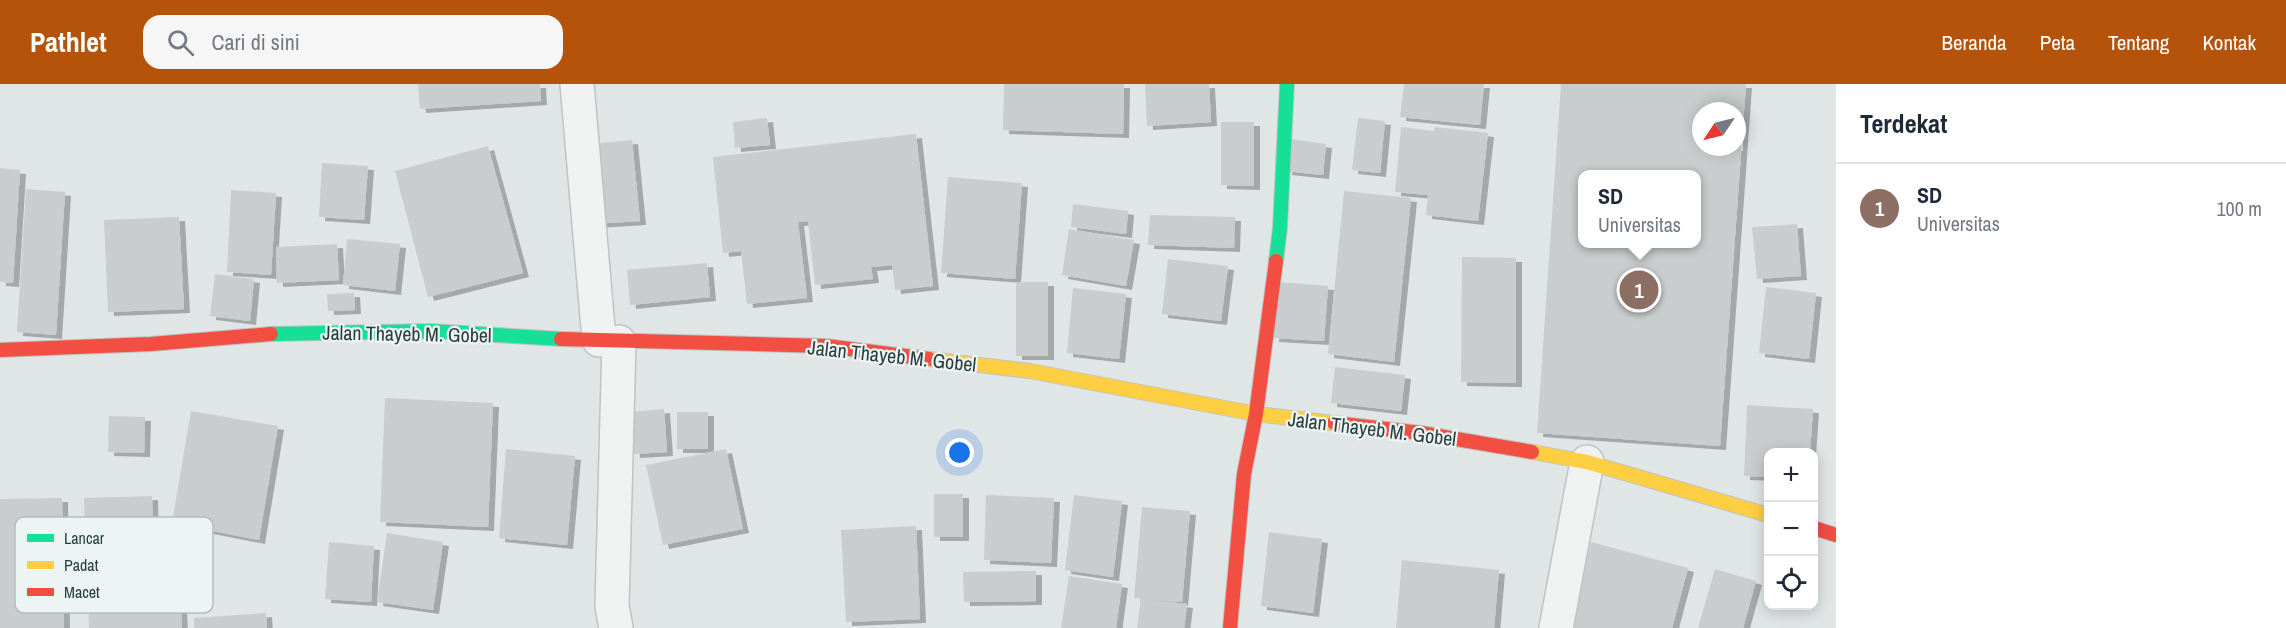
<!DOCTYPE html>
<html lang="id">
<meta charset="utf-8">
<style>
:root{--surface:#fff;--page:#f6f6f7;--text:#1f2937;--muted:#747a83;--line:#e0e1e3;--accent:#b45309}
body{margin:0;font-family:"Archivo Narrow",sans-serif;background:var(--page);color:var(--text)}
.controls{position:absolute;right:18px;bottom:18px;display:grid;overflow:hidden;border-radius:12px;box-shadow:0 3px 15px #0003}
.controls button{width:54px;height:54px;display:grid;place-items:center;padding:0;border:0;border-bottom:2px solid var(--line);background:var(--surface);color:var(--text);font:30px sans-serif}
.compass{position:absolute;left:1692px;top:18px;width:54px;height:54px;border-radius:50%;background:var(--surface);box-shadow:0 3px 15px #0003;rotate:235deg}
.you{position:absolute;left:960px;top:369px;width:21px;height:21px;margin:-15px;border:4px solid #fff;border-radius:50%;background:#1a73e8;box-shadow:0 0 0 9px #1a73e833}
.badge{display:grid;place-items:center;width:39px;height:39px;border-radius:50%;background:var(--accent);color:#fff;font-size:20px;font-weight:700}
.pin{position:absolute;translate:-50% -50%;border:3px solid #fff;box-shadow:0 2px 6px #0006}
.popup{position:absolute;left:1578px;top:86px;width:123px;height:78px;box-sizing:border-box;display:grid;place-content:center;border-radius:12px;background:var(--surface);filter:drop-shadow(0 2px 4px #0005);font-size:20px;white-space:nowrap;color:var(--muted)}
.popup b{font-size:22px;color:var(--text)}
.popup::after{content:'';position:absolute;left:50%;top:100%;margin-left:-12px;border:12px solid transparent;border-top-color:var(--surface)}
.list{margin:0;padding:0;list-style:none}
h2{display:flex;justify-content:space-between;align-items:center;height:78px;margin:0;padding:0 24px;font-size:26px}
h2 small{font-size:20px;font-weight:400;color:var(--muted)}
.list li{display:grid;grid-template-columns:39px 1fr auto;gap:18px;align-items:center;box-sizing:border-box;height:90px;padding:0 24px;border-top:2px solid var(--line)}
.list b{display:block;font-size:22px;white-space:nowrap}
.list p{margin:0;font-size:20px;white-space:nowrap;color:var(--muted)}
.list em{font-size:20px;font-style:normal;color:var(--muted)}
.icon{flex:none;width:33px;height:33px;fill:none;stroke:currentColor;stroke-width:2;stroke-linecap:round;stroke-linejoin:round}
.map{position:relative;flex:none;width:1836px;height:544px;overflow:hidden}
header{display:flex;align-items:center;gap:36px;box-sizing:border-box;height:84px;padding:0 30px;background:var(--accent);color:#fff}
header strong{font-size:28px}
nav{display:flex;gap:33px;margin-inline-start:auto;font-size:21px}
.search{width:420px;height:54px;background:var(--page);display:flex;align-items:center;gap:15px;box-sizing:border-box;padding:0 21px;border-radius:18px;color:var(--muted);font-size:22px}
main{display:flex}
aside{flex:1;background:var(--surface)}
.map>svg:first-child{display:block}
</style>
<header>
<strong>Pathlet</strong>
<div class="search"><svg class="icon" aria-label="search" viewBox="0 0 24 24"><circle cx="10" cy="10" r="6"/><path d="M15 15l6 6"/></svg>Cari di sini</div>
<nav><a>Beranda</a><a>Peta</a><a>Tentang</a><a>Kontak</a></nav>
</header>
<main>
<div class="map">
<svg width="1836" height="544" viewBox="0 0 1836 544">
<defs>
<filter id="shadow"><feDropShadow dx="6" dy="4" stdDeviation="0" flood-color="#0004"/></filter>
</defs>
<rect width="100%" height="100%" fill="#e0e5e5"/>
<path fill="#c9cdcd" fill-rule="evenodd" filter="url(#shadow)" d="M 418,0 L 540,0 L 541,17 L 420,25 Z
M 1004,0 L 1124,0 L 1123,50 L 1003,46 Z
M 1145,0 L 1209,0 L 1211,38 L 1147,42 Z
M 1404,0 L 1484,0 L 1480,41 L 1400,33 Z
M 1561,0 L 1746,0 L 1720,362 L 1537,349 ZM 1701,27 L 1737,27 L 1737,63 L 1701,63 ZM 1582,91 L 1696,91 L 1696,160 L 1582,160 Z
M 767,34 L 770,61 L 735,64 L 733,38 Z
M 1358,34 L 1385,37 L 1380,89 L 1352,86 Z
M 1221,38 L 1254,38 L 1254,102 L 1221,101 Z
M 1401,43 L 1434,47 L 1435,43 L 1488,49 L 1478,137 L 1426,131 L 1428,111 L 1395,108 Z
M 916,50 L 933,202 L 895,206 L 892,181 L 871,183 L 873,195 L 815,201 L 808,137 L 798,138 L 807,214 L 747,220 L 741,167 L 723,169 L 713,73 Z
M 1290,55 L 1326,60 L 1323,91 L 1286,87 Z
M 632,56 L 640,137 L 592,140 L 584,61 Z
M 488,62 L 523,189 L 428,213 L 395,87 Z
M 322,79 L 368,82 L 364,136 L 319,133 Z
M 0,84 L 20,86 L 13,199 L 0,198 Z
M 948,93 L 1022,99 L 1015,195 L 941,189 Z
M 26,105 L 65,108 L 56,251 L 17,248 Z
M 231,106 L 276,109 L 271,191 L 227,188 Z
M 1344,107 L 1411,114 L 1394,278 L 1328,270 Z
M 1073,120 L 1128,127 L 1126,150 L 1071,143 Z
M 1150,131 L 1235,133 L 1234,164 L 1148,161 Z
M 179,133 L 184,225 L 108,228 L 104,136 Z
M 1797,140 L 1801,192 L 1757,195 L 1752,143 Z
M 1069,145 L 1134,156 L 1126,202 L 1062,191 Z
M 347,155 L 400,160 L 395,207 L 343,201 Z
M 337,160 L 339,196 L 277,199 L 276,163 Z
M 1462,173 L 1516,174 L 1516,299 L 1461,298 Z
M 1168,175 L 1228,182 L 1221,237 L 1162,230 Z
M 707,179 L 710,213 L 630,221 L 627,186 Z
M 215,190 L 254,195 L 250,237 L 210,232 Z
M 1016,198 L 1048,198 L 1048,272 L 1016,272 Z
M 1278,198 L 1328,202 L 1324,257 L 1273,254 Z
M 1766,203 L 1816,209 L 1809,275 L 1759,269 Z
M 1073,204 L 1126,210 L 1119,275 L 1067,269 Z
M 354,209 L 355,226 L 328,227 L 327,210 Z
M 1335,283 L 1405,291 L 1401,327 L 1331,319 Z
M 385,314 L 493,319 L 488,443 L 380,438 Z
M 1747,321 L 1813,325 L 1810,368 L 1768,368 L 1768,393 L 1744,392 Z
M 664,325 L 667,368 L 634,370 L 631,328 Z
M 191,327 L 278,342 L 259,456 L 172,439 Z
M 677,328 L 708,328 L 708,365 L 677,365 Z
M 109,332 L 145,333 L 144,369 L 108,368 Z
M 506,365 L 575,372 L 567,461 L 499,454 Z
M 726,365 L 743,445 L 663,461 L 646,381 Z
M 934,410 L 963,410 L 963,453 L 934,453 Z
M 986,411 L 1054,414 L 1051,479 L 984,476 Z
M 1074,411 L 1122,417 L 1113,493 L 1065,486 Z
M 152,412 L 154,486 L 179,485 L 182,544 L 89,544 L 84,414 Z
M 62,414 L 64,544 L 0,544 L 0,415 Z
M 1142,423 L 1190,427 L 1182,518 L 1150,516 L 1187,520 L 1184,544 L 1137,544 L 1141,514 L 1134,514 Z
M 916,442 L 920,535 L 846,538 L 841,446 Z
M 1269,448 L 1322,455 L 1313,529 L 1261,522 Z
M 387,449 L 443,458 L 433,526 L 377,518 Z
M 329,458 L 374,462 L 371,518 L 325,515 Z
M 1591,458 L 1688,484 L 1672,544 L 1568,544 Z
M 1402,476 L 1499,486 L 1494,544 L 1396,544 Z
M 1715,485 L 1756,497 L 1743,544 L 1698,544 Z
M 1036,487 L 1036,517 L 964,518 L 963,488 Z
M 1069,492 L 1122,500 L 1116,544 L 1061,544 Z
M 266,529 L 267,544 L 194,544 L 194,534 Z"/>
<g fill="none" stroke-linecap="round" stroke-linejoin="round">
<g stroke="#bec3c3" stroke-width="36">
<path id="street" d="M 577,0 L 599,256
M 616,544 L 612,522 L 619,258
M 1556,544 L 1587,378"/>
</g>
<g stroke="#bec3c3" stroke-width="16">
<path id="fast" d="M 1276,177 L 1280,144 L 1287,0
M 271,250 L 431,247 L 561,255"/>
</g>
<g stroke="#bec3c3" stroke-width="16">
<path id="slow" d="M 929,275 L 1030,287 L 1256,330 L 1334,339
M 1532,368 L 1587,378 L 1768,431"/>
</g>
<g stroke="#bec3c3" stroke-width="16">
<path id="jam" d="M 561,255 L 826,262 L 929,275
M 0,266 L 151,260 L 271,250
M 1334,339 L 1421,349 L 1532,368
M 1814,444 L 1836,451
M 1230,544 L 1244,390 L 1256,330 L 1276,177"/>
</g>
<use href="#street" stroke="#f0f2f2" stroke-width="33"/>
<use href="#fast" stroke="#16e098" stroke-width="14"/>
<use href="#slow" stroke="#ffcf43" stroke-width="14"/>
<use href="#jam" stroke="#f24e42" stroke-width="14"/>
</g>
<g text-anchor="middle" stroke-width="4.5" stroke-linejoin="round" paint-order="stroke">
<g font-size="20" fill="#283e3c" stroke="#edf5f4">
<text transform="translate(407 250) rotate(1)" y="7">Jalan Thayeb M. Gobel</text>
<text transform="translate(892 272) rotate(6)" y="7">Jalan Thayeb M. Gobel</text>
<text transform="translate(1372 345) rotate(7)" y="7">Jalan Thayeb M. Gobel</text>
</g>
</g>
<rect x="15" y="433" width="198" height="96" rx="9" fill="#edf5f4" stroke="#b2bebd" stroke-width="1.5"/>
<rect x="27" y="450" width="27" height="8" fill="#16e098"/>
<rect x="27" y="477" width="27" height="8" fill="#ffcf43"/>
<rect x="27" y="504" width="27" height="8" fill="#f24e42"/>
<g font-size="16" fill="#283e3c">
<text x="64" y="460">Lancar</text>
<text x="64" y="487">Padat</text>
<text x="64" y="514">Macet</text>
</g>
</svg>
<div class="controls">
<button>+</button>
<button>−</button>
<button><svg class="icon" aria-label="locate" viewBox="0 0 24 24"><circle cx="12" cy="12" r="6"/><path d="M12 2v4M12 18v4M2 12h4M18 12h4"/></svg></button>
</div>
<svg class="compass" viewBox="-18 -18 36 36"><path d="M0-13l5 13h-10z" fill="#e53935"/><path d="M0 13l5-13h-10z" fill="#747a83"/></svg>
<div class="you"></div>
<div class="pin badge" style="left:1639px;top:206px;background:#8d6e63">1</div>
<div class="popup"><b>SD</b>Universitas</div>
</div>
<aside>
<h2>Terdekat<small></small></h2>
<ul class="list">
<li><span class="badge" style="background:#8d6e63">1</span><div><b>SD</b><p>Universitas</p></div><em>100 m</em></li>
</ul>
</aside>
</main>
